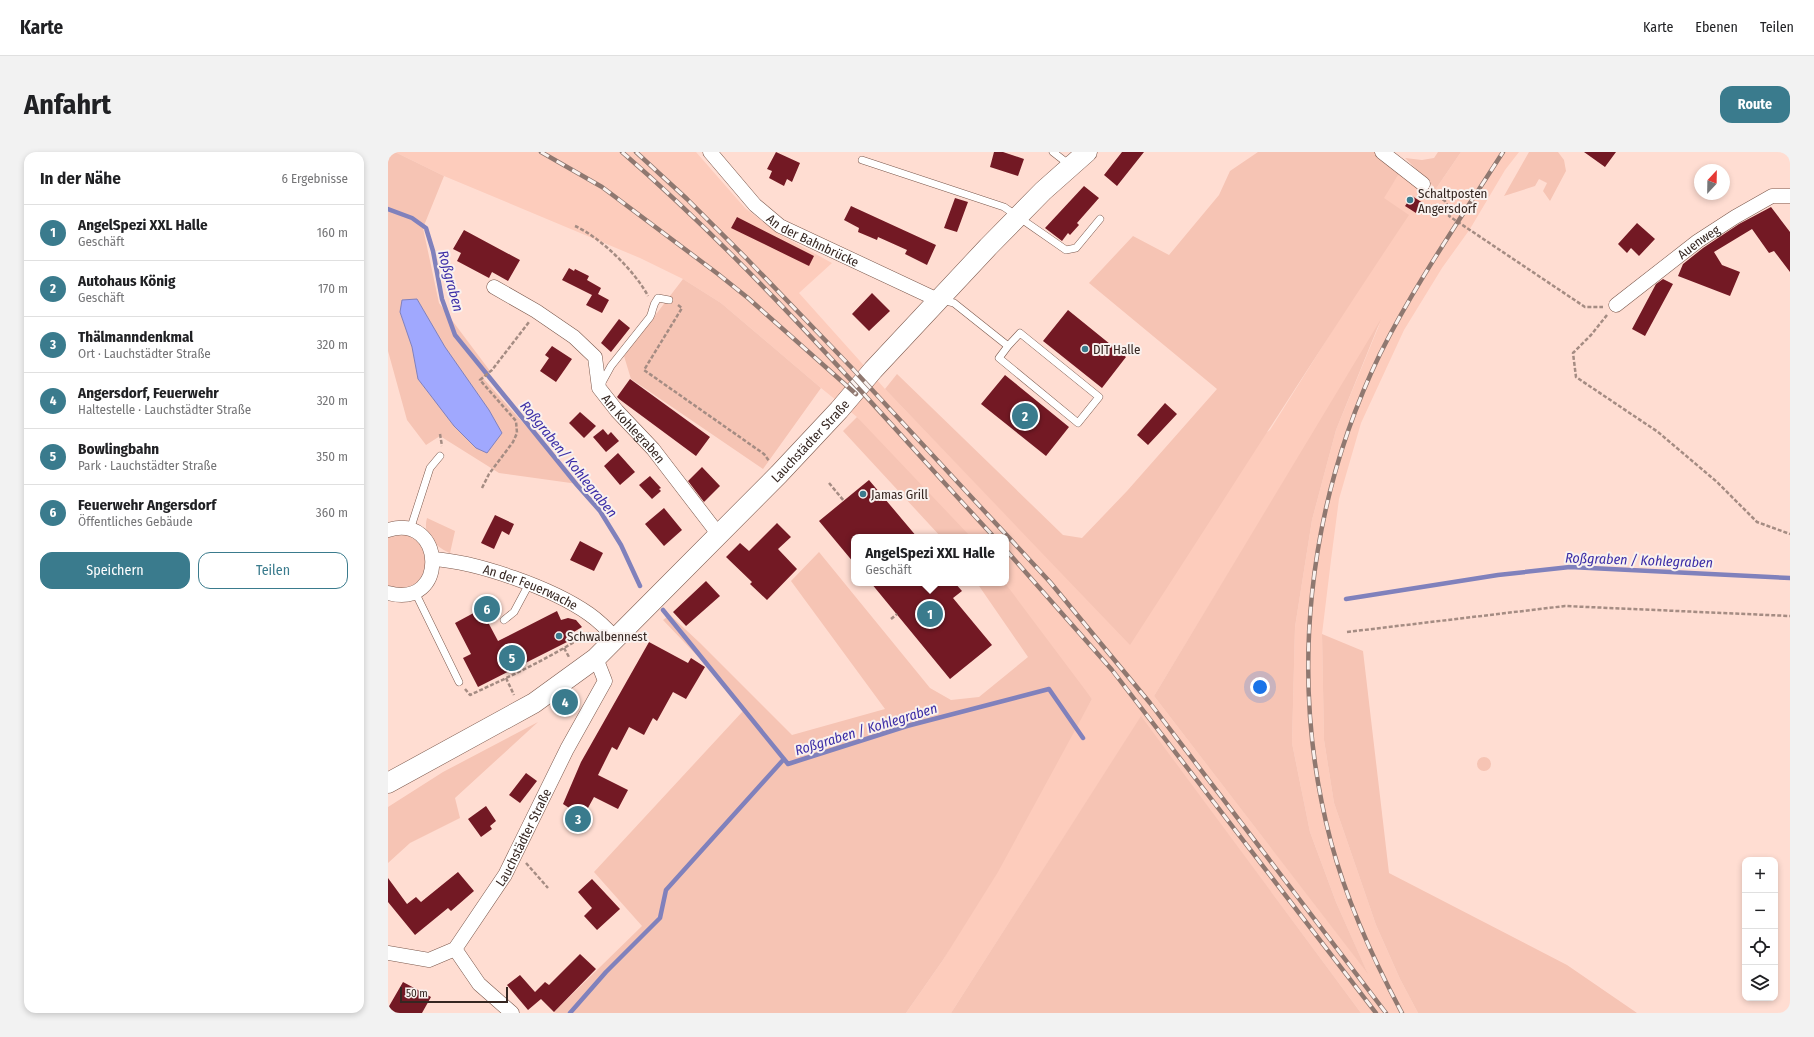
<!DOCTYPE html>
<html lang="de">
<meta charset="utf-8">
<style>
:root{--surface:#fff;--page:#f2f2f2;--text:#202124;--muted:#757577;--line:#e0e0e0;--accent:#3a7b8d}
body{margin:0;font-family:"Fira Sans Condensed",sans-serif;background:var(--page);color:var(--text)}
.controls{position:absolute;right:12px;bottom:12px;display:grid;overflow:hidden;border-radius:8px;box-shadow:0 2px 6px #0003}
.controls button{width:36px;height:36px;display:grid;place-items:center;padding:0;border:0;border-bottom:1px solid var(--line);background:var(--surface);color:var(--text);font:20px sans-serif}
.compass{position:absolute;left:1306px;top:12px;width:36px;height:36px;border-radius:50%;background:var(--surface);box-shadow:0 2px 6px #0003;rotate:22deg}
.scale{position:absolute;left:12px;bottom:10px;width:108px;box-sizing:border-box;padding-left:4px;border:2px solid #352621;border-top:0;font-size:11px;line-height:14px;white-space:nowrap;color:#352621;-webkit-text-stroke:3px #f9f1ee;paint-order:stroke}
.you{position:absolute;left:872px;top:535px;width:14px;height:14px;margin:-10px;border:3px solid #fff;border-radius:50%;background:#1a73e8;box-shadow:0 0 0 6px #1a73e833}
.badge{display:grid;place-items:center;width:26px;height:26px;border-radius:50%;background:var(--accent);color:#fff;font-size:13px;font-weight:700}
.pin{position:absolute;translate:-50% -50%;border:2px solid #fff;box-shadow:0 1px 4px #0006}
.popup{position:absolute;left:463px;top:382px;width:158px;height:52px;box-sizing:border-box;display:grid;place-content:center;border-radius:8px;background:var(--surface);filter:drop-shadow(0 1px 3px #0005);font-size:13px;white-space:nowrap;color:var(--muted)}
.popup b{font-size:15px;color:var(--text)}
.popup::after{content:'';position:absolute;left:50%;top:100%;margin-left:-8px;border:8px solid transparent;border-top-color:var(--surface)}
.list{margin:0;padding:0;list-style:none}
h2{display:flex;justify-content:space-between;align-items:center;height:52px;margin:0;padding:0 16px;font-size:17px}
h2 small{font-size:13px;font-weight:400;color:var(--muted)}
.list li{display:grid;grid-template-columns:26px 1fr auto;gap:12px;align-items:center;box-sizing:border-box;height:56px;padding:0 16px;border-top:1px solid var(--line)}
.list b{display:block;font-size:15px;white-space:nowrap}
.list p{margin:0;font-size:13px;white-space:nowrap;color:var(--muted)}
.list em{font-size:13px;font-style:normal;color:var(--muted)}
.actions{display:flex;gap:8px;padding:12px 16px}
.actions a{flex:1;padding:9px 0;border:1px solid var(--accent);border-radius:12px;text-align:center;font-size:14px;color:var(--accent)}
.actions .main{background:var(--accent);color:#fff}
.icon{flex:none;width:22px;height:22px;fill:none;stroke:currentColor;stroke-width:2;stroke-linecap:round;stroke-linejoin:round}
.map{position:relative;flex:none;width:1402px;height:861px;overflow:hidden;border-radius:12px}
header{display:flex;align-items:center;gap:24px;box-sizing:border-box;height:56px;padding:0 20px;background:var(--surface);border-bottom:1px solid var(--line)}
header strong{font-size:19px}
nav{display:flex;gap:22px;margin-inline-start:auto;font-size:14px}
.intro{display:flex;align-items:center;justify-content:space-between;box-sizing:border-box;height:96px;padding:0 24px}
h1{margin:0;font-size:28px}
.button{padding:10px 18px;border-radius:12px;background:var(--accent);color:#fff;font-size:14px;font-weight:700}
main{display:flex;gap:24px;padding:0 24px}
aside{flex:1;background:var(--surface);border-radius:12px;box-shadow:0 2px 6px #0003}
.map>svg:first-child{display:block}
</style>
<header>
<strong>Karte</strong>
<nav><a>Karte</a><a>Ebenen</a><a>Teilen</a></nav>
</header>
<div class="intro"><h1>Anfahrt</h1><a class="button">Route</a></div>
<main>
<aside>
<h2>In der Nähe<small>6 Ergebnisse</small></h2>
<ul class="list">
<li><span class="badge">1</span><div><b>AngelSpezi XXL Halle</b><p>Geschäft</p></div><em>160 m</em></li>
<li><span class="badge">2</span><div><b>Autohaus König</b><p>Geschäft</p></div><em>170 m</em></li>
<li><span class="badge">3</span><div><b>Thälmanndenkmal</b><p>Ort · Lauchstädter Straße</p></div><em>320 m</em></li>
<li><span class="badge">4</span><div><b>Angersdorf, Feuerwehr</b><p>Haltestelle · Lauchstädter Straße</p></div><em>320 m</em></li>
<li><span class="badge">5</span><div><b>Bowlingbahn</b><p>Park · Lauchstädter Straße</p></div><em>350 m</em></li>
<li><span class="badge">6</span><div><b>Feuerwehr Angersdorf</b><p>Öffentliches Gebäude</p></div><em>360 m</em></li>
</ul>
<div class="actions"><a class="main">Speichern</a><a>Teilen</a></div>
</aside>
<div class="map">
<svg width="1402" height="861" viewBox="0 0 1402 861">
<rect width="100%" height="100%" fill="#ffddd2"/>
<path fill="#fdccbc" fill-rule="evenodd" d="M 7,0 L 308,0 L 357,56 L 391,82 L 444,111 L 411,141 L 497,237 L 677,424 L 882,278 L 956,160 L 995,46 L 1012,20 L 1045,41 L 1073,0 L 1131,0 L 1117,18 L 1082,77 L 1054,116 L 1016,178 L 973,271 L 951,347 L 943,408 L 934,482 L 936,588 L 946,651 L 988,773 L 1012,827 L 1030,861 L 973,861 L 753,565 L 563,861 L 518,861 L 555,808 L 704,547 L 606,431 L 618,431 L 618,385 L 568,385 L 469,265 L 433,236 L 333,151 L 295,127 L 252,106 L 56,24 ZM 992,171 L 948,278 L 924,368 L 907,475 L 904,591 L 922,680 L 948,750 L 979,820 L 766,544 Z"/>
<path fill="#f6c4b4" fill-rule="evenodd" d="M 0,0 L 7,0 L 56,24 L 35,76 L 51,151 L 102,219 L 95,226 L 190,332 L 111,321 L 52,284 L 38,293 L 19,268 L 0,199 ZM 29,147 L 57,195 L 101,258 L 114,281 L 45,247 L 30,227 L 24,195 L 12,160 Z
M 870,0 L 988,0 L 1012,20 L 996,46 L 1021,63 C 926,205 835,350 742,493 L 497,237 L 509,222 L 675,383 L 694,386 L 739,339 L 829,237 L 701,131 L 745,84 L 781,103 L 831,43 L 842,19 Z
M 1050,0 L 1073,0 L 1045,41 L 1046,35 L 1017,6 L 1034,8 L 1046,6 Z
M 1141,0 L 1170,0 L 1176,8 L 1178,19 L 1162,49 L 1155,39 L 1159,31 L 1151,27 L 1147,34 L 1116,44 Z
M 295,127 L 333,151 L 433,236 L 375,317 L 243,227 L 236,204 Z
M 993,167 L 948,278 L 924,368 L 907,475 L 904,591 L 922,680 L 948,750 L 980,822 L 766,544 Z
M 469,265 L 581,383 L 582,385 L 553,385 L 455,279 Z
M 39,366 L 67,379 L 62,401 C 47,394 34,383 39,366 Z
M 19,383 L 31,390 L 40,409 L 33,428 L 18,437 L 0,435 L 0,385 Z
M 431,400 L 542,536 L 563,548 L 591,545 L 640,505 L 589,431 L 617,431 L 704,547 L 610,720 L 555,808 L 518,861 L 168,861 L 166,860 L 254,774 L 206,720 L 355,559 L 318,513 L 275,468 L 282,463 L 312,491 L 404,583 L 497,557 L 403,429 Z
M 934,482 L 975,499 L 1001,721 L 1179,813 L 1249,861 L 1030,861 L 1012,827 L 988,773 L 946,651 L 936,588 Z
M 753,564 L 973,861 L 563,861 Z
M 150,570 L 67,646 L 72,666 L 22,691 L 0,711 L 0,655 L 55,620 Z
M1089 612a7 7 0 1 1 14 0a7 7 0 1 1-14 0Z"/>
<path fill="#a0a8fe" stroke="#8081bc" d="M 29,147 L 57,195 L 101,258 L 114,281 L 99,301 L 88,296 L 66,274 L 30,227 L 24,195 L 12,160 L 14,148 Z"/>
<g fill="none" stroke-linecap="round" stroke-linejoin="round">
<path stroke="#8081bc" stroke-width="4.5" d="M 0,57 L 24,66 L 38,76 L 45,99 L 54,147 L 67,183 L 189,333 L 212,359 L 233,393 L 252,434
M 958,447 L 1110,423 L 1182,415 L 1402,426
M 275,458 L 400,612 L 519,574 L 661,537 L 695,586
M 182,861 L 218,820 L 272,766 L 278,738 L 396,607"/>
</g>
<path fill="#731924" d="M 388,0 L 412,11 L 404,30 L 399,27 L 396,34 L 381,26 L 384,19 L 379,17 Z
M 606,0 L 615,0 L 636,7 L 630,24 L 602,15 Z
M 734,0 L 756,0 L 729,34 L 716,23 Z
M 1196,0 L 1228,0 L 1217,15 Z
M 696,34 L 711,46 L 689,71 L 691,73 L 682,83 L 680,81 L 674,89 L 657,76 Z
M 1024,44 L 1035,51 L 1028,61 L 1017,54 Z
M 567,46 L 580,50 L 569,80 L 556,76 Z
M 463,54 L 548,93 L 539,113 L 517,102 L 519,98 L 490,85 L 489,88 L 470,80 L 471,76 L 456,68 Z
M 1383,55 L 1402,80 L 1402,120 L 1386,99 L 1381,101 L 1364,77 L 1326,100 L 1334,113 L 1352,120 L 1342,144 L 1290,124 L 1295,112 L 1315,96 L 1351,72 Z
M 349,65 L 426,104 L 421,114 L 343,76 Z
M 1249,71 L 1267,87 L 1251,104 L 1243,96 L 1239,101 L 1230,92 Z
M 76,78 L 132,108 L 120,129 L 104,120 L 101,126 L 69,109 L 73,101 L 65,97 Z
M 181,116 L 186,119 L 187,117 L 201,124 L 199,128 L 213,136 L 210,142 L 221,148 L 214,161 L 198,153 L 204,143 L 174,128 Z
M 1275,127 L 1285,132 L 1257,184 L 1244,177 L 1268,132 Z
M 484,141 L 502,159 L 481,179 L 464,162 Z
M 680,158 L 738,205 L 714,236 L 655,189 Z
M 231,167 L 242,176 L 223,200 L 213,191 Z
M 164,194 L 184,207 L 168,230 L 152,219 L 161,206 L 157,203 Z
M 617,223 L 681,275 L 658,304 L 593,252 Z
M 242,227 L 322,285 L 308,304 L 231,247 L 229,245 Z
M 777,251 L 789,262 L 760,293 L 749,283 Z
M 192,260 L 208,274 L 196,286 L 181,271 Z
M 215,277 L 220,283 L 223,280 L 231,289 L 218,300 L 205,285 Z
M 230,301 L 247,320 L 232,333 L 216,314 Z
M 314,315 L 332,334 L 316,350 L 300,329 Z
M 262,324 L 273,336 L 271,337 L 273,339 L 264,347 L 251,333 Z
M 481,328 L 529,385 L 466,385 L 466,411 L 431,369 Z
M 276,356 L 294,378 L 276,394 L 257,372 Z
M 107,363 L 126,372 L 121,383 L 114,379 L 106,397 L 93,391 Z
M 389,371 L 403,385 L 390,397 L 409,417 L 379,448 L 362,432 L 364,430 L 338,405 L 352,391 L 361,399 Z
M 192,389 L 215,401 L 206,419 L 182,408 Z
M 318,429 L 332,444 L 298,474 L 285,460 Z
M 483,431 L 567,431 L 574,439 L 565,446 L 604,493 L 562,527 Z
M 93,457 L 110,489 L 169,459 L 173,468 L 180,466 L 188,468 L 194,475 L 181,483 L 183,488 L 90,535 L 75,506 L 83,502 L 67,471 Z
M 261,490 L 300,511 L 303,506 L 317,515 L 298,547 L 285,540 L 269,569 L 265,566 L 256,583 L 241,575 L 229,598 L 224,595 L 210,623 L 240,638 L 230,657 L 206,645 L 195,665 L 175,652 L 193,610 Z
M 138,621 L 149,629 L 132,651 L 121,643 Z
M 98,654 L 108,669 L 102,674 L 104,677 L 93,685 L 80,667 Z
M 70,720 L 86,739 L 63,759 L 60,756 L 27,783 L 0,750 L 0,726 L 19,752 L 28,745 L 33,750 Z
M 204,727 L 232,757 L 209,778 L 196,764 L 204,756 L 190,740 Z
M 192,802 L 208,817 L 166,860 L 153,847 L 140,858 L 119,833 L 132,823 L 147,840 L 157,830 L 161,833 Z
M 15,830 L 43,845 L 34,861 L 0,861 L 0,856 Z"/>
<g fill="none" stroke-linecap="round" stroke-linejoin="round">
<g stroke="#7b584c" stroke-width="8">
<path id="lane" d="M 665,0 L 683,14
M 474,8 L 616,55 L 678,98 L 688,96 L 712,67
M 554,148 L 566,151 L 620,194 L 632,181 L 711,245 L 690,271 L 611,206 L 620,194
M 212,234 L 223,214 L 262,165 C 266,157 263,155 270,146 L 281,148
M 22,378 L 42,316 L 52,304
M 27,440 L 71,530
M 116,468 L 126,460 L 141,432"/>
</g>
<g stroke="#7b584c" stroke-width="15">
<g id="street">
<path id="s1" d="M 322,0 L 367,53 L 392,74 L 550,148"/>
<path d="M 994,0 L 1035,32"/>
<path id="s2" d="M 106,135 L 148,159 L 186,185 L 207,205 L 211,236 L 229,259 L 265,297 L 331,383"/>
<path id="s3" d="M 1228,153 L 1310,89 L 1347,65 L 1384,44 L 1402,44"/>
<path d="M 0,378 C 57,360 61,458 0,441"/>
<path id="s4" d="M 45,407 C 90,410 164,436 201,462 C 211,469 220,478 228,487"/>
<path d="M 67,797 L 91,832 L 124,861"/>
<path id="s5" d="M 0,801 L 41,808 L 67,797 L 117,723 L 179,597 L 217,529 L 208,506"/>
</g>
</g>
<g stroke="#7b584c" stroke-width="21">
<g id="secondary">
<path id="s6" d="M 0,631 L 146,551 L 208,506 L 391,322 L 451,258 L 485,218 L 600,95 L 655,39 L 699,0"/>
</g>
</g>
<path stroke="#a58c83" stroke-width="2.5" stroke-dasharray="4 2" stroke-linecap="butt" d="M 1045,40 L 1057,49 L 1063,60 L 1061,64 L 1197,155 L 1215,155
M 187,74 C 212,85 247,119 260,144
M 290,153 L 294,156 L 256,218 L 376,302 L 381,309
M 1219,163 L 1203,183 L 1185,201 L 1188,225 L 1270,280 L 1329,330 L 1369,370 L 1402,382
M 52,282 L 54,294
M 441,331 L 456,349
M 94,336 L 101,322 L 125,290 L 129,281 L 128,269 L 92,228 L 104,218 L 141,170
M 503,467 L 509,462
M 959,480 L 1177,454 L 1402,464
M 176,496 L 181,505
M 118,526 L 126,543
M 77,537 L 82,543 C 123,524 164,505 202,480
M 138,711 L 160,736"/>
<use href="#lane" stroke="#fff" stroke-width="7"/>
<use href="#street" stroke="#fff" stroke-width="14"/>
<use href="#secondary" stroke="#fff" stroke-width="20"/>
<g stroke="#8f7870" stroke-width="4.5">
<path id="rail" d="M 153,0 L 214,35 L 330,122 L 360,146 L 468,242
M 234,0 C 369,117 485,254 606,385
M 248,0 L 299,47 L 359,107 L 463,215 L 662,430 L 762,551 L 998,861
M 618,398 L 724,518 L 988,861
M 1014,861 C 985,807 959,750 943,690 C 900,528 919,353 992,202 C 1027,132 1073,66 1115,0"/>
</g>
<use href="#rail" stroke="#f9f1ee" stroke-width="3" stroke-dasharray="9" stroke-linecap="butt"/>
</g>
<g fill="#3a7b8d" stroke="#f9f1ee" stroke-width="1.5">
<circle cx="1022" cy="48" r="4"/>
<circle cx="697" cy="197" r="4"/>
<circle cx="475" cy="342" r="4"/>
<circle cx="171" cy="484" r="4"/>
</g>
<g text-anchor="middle" stroke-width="4" stroke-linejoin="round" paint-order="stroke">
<g font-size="13" fill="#352621" stroke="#f9f1ee" text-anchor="start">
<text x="1030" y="46">Schaltposten<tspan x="1030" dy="15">Angersdorf</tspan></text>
<text x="705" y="202">DIT Halle</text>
<text x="483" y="347">Jamas Grill</text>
<text x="179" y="489">Schwalbennest</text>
</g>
<g font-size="13" fill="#352621" stroke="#f9f1ee">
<text dy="5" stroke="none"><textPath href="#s1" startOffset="138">An der Bahnbrücke</textPath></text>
<text dy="5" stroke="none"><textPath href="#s3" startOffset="104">Auenweg</textPath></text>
<text dy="5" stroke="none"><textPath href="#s2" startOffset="208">Am Kohlegraben</textPath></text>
<text dy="5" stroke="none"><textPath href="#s6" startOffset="548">Lauchstädter Straße</textPath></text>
<text dy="5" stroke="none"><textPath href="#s4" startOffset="102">An der Feuerwache</textPath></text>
<text dy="5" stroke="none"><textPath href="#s5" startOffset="201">Lauchstädter Straße</textPath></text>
</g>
<g font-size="14" font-style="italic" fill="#3b2da7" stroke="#f9f1ee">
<text transform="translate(63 129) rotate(75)" y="5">Roßgraben</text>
<text transform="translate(181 307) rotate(51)" y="5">Roßgraben/ Kohlegraben</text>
<text transform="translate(1251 408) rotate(2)" y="5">Roßgraben / Kohlegraben</text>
<text transform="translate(478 577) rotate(-17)" y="5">Roßgraben / Kohlegraben</text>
</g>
</g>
</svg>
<div class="controls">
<button>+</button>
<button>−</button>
<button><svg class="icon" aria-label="locate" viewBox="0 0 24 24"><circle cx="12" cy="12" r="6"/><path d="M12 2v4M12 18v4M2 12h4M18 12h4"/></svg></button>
<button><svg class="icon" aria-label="layers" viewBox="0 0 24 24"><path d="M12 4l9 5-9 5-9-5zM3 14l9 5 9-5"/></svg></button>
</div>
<svg class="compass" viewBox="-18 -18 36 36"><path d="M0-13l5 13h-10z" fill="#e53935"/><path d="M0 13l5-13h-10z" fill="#757577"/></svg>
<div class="scale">50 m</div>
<div class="you"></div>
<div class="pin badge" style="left:542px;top:462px">1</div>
<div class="popup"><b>AngelSpezi XXL Halle</b>Geschäft</div>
<div class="pin badge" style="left:637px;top:264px">2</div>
<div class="pin badge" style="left:190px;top:667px">3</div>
<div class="pin badge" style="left:177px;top:550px">4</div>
<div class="pin badge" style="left:124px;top:506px">5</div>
<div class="pin badge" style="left:99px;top:457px">6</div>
</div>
</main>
